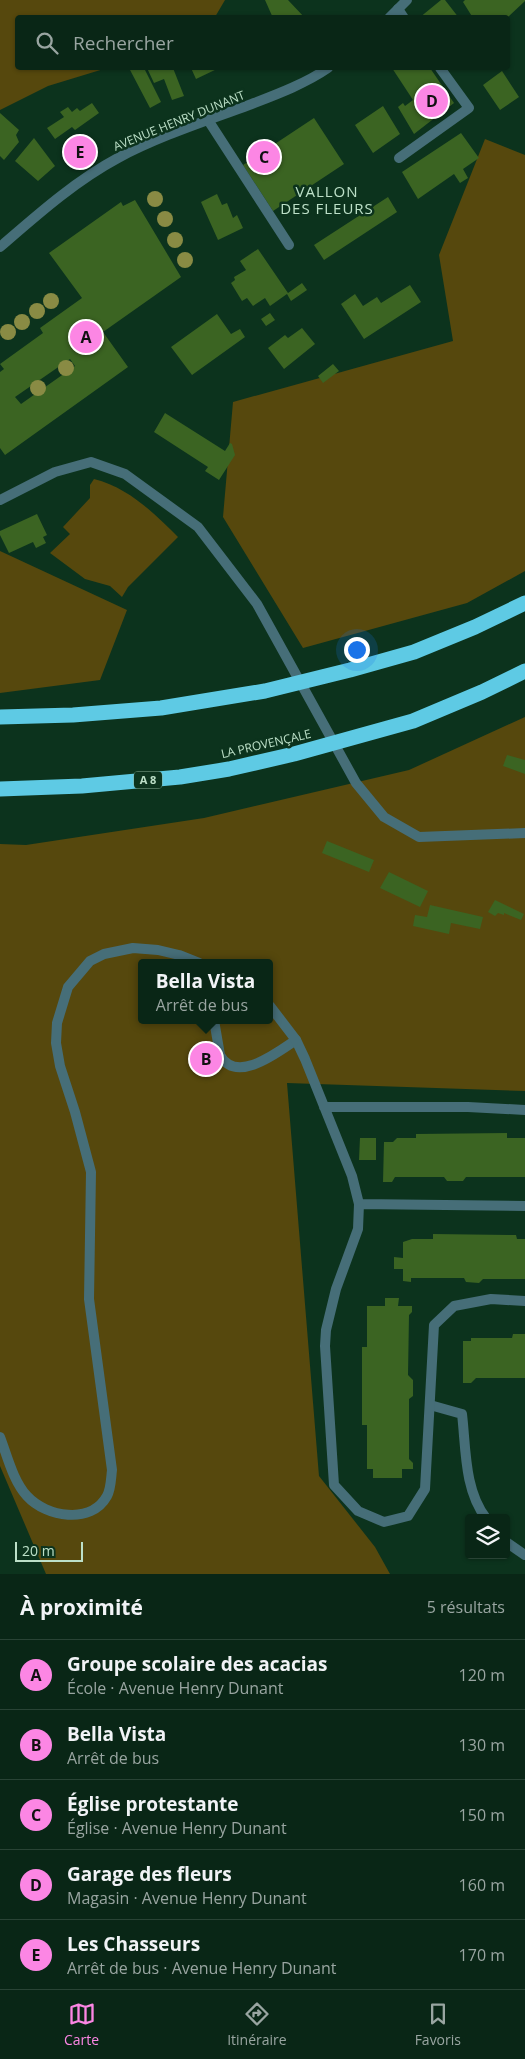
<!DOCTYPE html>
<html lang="fr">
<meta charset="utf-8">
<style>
:root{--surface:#092616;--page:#173223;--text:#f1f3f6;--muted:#99a5a1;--line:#294335;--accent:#fc86e4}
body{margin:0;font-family:"Open Sans",sans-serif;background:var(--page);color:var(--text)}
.controls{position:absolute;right:15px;bottom:15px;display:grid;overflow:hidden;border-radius:5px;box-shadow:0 1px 4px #0004}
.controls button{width:45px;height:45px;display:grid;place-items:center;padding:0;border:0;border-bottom:1px solid var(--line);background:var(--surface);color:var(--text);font:25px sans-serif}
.scale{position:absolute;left:15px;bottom:12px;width:68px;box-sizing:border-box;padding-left:5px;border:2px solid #bde0c8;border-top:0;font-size:14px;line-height:18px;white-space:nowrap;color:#bde0c8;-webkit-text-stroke:4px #0c331d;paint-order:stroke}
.you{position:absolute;left:356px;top:649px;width:18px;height:18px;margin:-12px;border:4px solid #fff;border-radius:50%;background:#1a73e8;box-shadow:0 0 0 8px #1a73e833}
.badge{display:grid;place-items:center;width:32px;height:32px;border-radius:50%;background:var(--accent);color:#111;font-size:16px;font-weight:700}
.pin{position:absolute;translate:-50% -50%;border:2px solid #fff;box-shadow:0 1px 5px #0006}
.popup{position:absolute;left:138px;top:959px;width:135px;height:65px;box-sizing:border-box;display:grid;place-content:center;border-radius:5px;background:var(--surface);filter:drop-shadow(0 1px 4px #0005);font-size:16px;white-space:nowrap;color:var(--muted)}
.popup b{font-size:19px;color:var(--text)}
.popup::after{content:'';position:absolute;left:50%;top:100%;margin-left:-10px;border:10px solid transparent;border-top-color:var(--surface)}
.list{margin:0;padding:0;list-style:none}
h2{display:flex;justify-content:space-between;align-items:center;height:65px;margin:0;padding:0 20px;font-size:21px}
h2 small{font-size:16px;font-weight:400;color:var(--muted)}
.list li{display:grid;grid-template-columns:32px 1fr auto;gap:15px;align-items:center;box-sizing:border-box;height:70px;padding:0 20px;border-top:1px solid var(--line)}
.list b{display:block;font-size:19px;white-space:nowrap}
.list p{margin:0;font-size:16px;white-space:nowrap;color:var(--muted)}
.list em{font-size:16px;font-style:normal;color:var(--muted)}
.icon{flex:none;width:28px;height:28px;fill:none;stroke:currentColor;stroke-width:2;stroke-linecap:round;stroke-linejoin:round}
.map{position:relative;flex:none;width:525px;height:1574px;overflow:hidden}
.search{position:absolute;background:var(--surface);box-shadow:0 1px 4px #0004;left:15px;right:15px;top:15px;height:55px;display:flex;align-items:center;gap:12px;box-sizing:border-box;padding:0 18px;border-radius:5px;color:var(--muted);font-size:19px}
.sheet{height:415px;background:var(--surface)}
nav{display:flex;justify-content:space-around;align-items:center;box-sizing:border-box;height:70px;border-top:1px solid var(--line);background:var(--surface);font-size:14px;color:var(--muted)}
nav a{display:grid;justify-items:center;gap:2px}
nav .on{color:var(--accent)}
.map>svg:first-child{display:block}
</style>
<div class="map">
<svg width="525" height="1574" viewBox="0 0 525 1574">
<rect width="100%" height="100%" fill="#0c331d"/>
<path fill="#56480d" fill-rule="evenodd" d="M 0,0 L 225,0 L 215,17 L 18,18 L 18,68 L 107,68 L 48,86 L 0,110 Z
M 485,139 L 525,155 L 525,571 L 467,603 L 303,648 L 223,517 L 233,402 L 453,341 L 439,255 Z
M 94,479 C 129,488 154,513 178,537 L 128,587 L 122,597 L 110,586 L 85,579 L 50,553 L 70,534 L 63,527 L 90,498 L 90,485 Z
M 0,551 L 127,610 L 100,680 L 0,693 Z
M 525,717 L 525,1091 L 287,1083 L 319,1476 L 375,1547 L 390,1574 L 46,1574 L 0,1466 L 0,844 L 26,845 L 204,818 L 409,770 ZM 142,963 L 270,963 L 270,1020 L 142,1020 Z"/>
<path fill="#3b6422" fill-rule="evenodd" d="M 265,0 L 288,0 L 305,18 L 273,18 Z
M 441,0 L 445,0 L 459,18 L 419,18 Z
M 465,0 L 525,0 L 525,1 L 507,18 L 473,18 L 463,2 Z
M 129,68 L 144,68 L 161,102 L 150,108 Z
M 147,68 L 173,68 L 184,96 L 172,100 L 164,79 L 154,83 Z
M 191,68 L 219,68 L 196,79 Z
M 392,68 L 430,68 L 454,103 L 414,134 L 398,107 L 403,103 L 405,106 L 413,100 Z
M 502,71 L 519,97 L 500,110 L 483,85 Z
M 92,103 L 99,113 L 75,130 L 72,127 L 55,139 L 47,128 L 64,117 L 60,112 L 68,107 L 72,112 L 77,108 L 80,111 Z
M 383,106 L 400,134 L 373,153 L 355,125 Z
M 0,113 L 19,130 L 16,135 L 19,142 L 4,160 L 0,156 Z
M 314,118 L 344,164 L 273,211 L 243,165 Z
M 461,133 L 479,158 L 463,169 L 468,178 L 460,183 L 454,174 L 418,199 L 402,172 Z
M 34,138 L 55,166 L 38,181 L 15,161 Z
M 217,194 L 222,205 L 227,203 L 233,218 L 237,215 L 243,228 L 218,240 L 201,202 Z
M 388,197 L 397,212 L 324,260 L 314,245 Z
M 135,200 L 181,277 L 103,332 L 128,367 L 5,455 L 0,448 L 0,372 L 4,369 L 0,364 L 43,333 L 40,328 L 82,298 L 49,253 L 121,202 L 123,206 ZM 70,359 L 75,366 L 21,404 L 15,397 Z
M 258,249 L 288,293 L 302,283 L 307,290 L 291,301 L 287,294 L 270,306 L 265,298 L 253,306 L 247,298 L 242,301 L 231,283 L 235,280 L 234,277 L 246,270 L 240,261 Z
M 410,285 L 421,302 L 364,339 L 341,304 L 355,294 L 363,306 L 377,297 L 381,303 Z
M 270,313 L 275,320 L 266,326 L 261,319 Z
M 217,314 L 231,334 L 240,329 L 245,337 L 192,375 L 171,347 Z
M 302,328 L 315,344 L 284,369 L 268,348 L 285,335 L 288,338 Z
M 333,364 L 339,371 L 323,383 L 318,376 Z
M 165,413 L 225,451 L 230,443 L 232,444 L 235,455 L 219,480 L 205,471 L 208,467 L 154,432 Z
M 37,514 L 47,535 L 43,537 L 46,543 L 36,548 L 33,542 L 9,553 L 0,535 L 0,531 Z
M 507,755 L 525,760 L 525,774 L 503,766 Z
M 327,841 L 374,860 L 369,872 L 322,853 Z
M 389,872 L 428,891 L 420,907 L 380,888 Z
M 495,900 L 524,914 L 521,920 L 504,913 L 504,915 L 498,913 L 495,916 L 488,912 Z
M 430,905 L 483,917 L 480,929 L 451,923 L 449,934 L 413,926 L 415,915 L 427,917 Z
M 507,1133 L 507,1138 L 525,1138 L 525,1177 L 466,1177 L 463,1181 L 447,1181 L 444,1177 L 395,1177 L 392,1182 L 383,1182 L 384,1142 L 393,1142 L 397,1138 L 416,1138 L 416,1134 Z
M 360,1138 L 376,1138 L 376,1160 L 359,1160 Z
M 433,1234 L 516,1235 L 517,1239 L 525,1239 L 525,1279 L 483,1279 L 479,1283 L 466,1282 L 464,1278 L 411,1278 L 411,1282 L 403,1281 L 403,1269 L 394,1269 L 394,1257 L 403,1258 L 403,1242 L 412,1239 L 433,1239 Z
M 385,1298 L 399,1298 L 398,1306 L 412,1306 L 412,1312 L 409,1315 L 408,1375 L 413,1380 L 413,1396 L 409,1399 L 409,1459 L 413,1463 L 413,1469 L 402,1469 L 402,1478 L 373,1478 L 373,1469 L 367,1469 L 367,1425 L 362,1425 L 362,1347 L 367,1347 L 367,1306 L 385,1306 Z
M 513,1334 L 525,1334 L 525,1378 L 476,1378 L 471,1383 L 463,1383 L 463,1341 L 471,1341 L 471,1338 L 512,1338 Z"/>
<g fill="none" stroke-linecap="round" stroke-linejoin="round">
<path stroke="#466e78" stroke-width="10" d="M 398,9 L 404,18
M 208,120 L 289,245
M 399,158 L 469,108 L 440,68
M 214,1020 L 220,1055 C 236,1085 278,1052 296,1040
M 430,1405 L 462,1414 C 466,1447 464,1490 486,1518
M 506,1542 L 525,1555"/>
<path stroke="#466e78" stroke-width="10" d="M 0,500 L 55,472 L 91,462 L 125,474 L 198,527 L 257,604 L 356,783 L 384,817 L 419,837 L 525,833
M 270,1006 L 296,1040 L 305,1059 L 352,1176 L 359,1204 L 358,1229 L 336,1289 L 326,1330 L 325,1346 L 334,1485 L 358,1511 L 384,1522 L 408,1516 L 425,1489 L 434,1325 L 454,1306 L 491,1299 L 525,1301
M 324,1107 L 468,1107 L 525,1110
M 359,1204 L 525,1206
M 0,1437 C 7,1455 13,1481 27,1496 C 46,1517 91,1525 107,1496 C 111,1489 111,1478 112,1470 L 89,1299 L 91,1172 L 75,1112 L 60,1066 L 56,1043 L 57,1023 L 68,987 L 90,961 L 104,954 L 133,948 L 158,950 L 179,955 L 199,963"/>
<path stroke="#466e78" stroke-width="10" d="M 389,18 L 407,0
M 0,247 C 37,215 75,181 118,158 C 159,136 206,121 249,105 C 275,95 305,84 328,68"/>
<path stroke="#5ecae4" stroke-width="15" d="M 0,717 L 73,715 L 161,708 L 265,691 L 350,670 L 414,652 L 475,627 L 525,603
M 0,789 L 82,786 L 180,777 L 229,769 L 294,754 L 413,721 L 482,692 L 525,671"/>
</g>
<g fill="#898b44">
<circle cx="155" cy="199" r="8"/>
<circle cx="165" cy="219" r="8"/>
<circle cx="175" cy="240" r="8"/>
<circle cx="185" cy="260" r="8"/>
<circle cx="51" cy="301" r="8"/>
<circle cx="37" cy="311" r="8"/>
<circle cx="22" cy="322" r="8"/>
<circle cx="8" cy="332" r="8"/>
<circle cx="66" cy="368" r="8"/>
<circle cx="38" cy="388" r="8"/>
</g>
<g text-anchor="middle" stroke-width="5" stroke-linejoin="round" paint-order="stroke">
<rect fill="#0c331d" stroke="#88ac95" stroke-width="1" x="134" y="771.5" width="28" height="17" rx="4"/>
<g font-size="11" font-weight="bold" fill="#bde0c8">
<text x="148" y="784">A 8</text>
</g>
<g font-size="12" fill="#bde0c8" stroke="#0c331d">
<text transform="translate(179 121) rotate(-22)" y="4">AVENUE HENRY DUNANT</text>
<text transform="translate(266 744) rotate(-13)" y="4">LA PROVENÇALE</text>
</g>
<g font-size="15" letter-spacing="1" fill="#bde0c8" stroke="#0c331d">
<text x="327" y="197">VALLON<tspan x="327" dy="17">DES FLEURS</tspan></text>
</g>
</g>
</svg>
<div class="controls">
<button><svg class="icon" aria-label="layers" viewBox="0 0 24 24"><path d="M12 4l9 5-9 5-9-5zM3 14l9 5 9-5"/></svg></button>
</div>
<div class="scale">20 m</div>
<div class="you"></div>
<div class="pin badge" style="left:86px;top:337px">A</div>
<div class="pin badge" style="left:206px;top:1059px">B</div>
<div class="popup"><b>Bella Vista</b>Arrêt de bus</div>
<div class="pin badge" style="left:264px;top:157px">C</div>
<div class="pin badge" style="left:432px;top:101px">D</div>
<div class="pin badge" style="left:80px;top:152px">E</div>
<div class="search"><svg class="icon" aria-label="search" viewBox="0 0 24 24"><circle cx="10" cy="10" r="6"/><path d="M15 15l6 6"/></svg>Rechercher</div>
</div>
<section class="sheet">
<h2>À proximité<small>5 résultats</small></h2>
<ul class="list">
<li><span class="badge">A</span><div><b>Groupe scolaire des acacias</b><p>École · Avenue Henry Dunant</p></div><em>120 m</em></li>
<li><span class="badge">B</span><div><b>Bella Vista</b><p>Arrêt de bus</p></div><em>130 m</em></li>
<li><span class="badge">C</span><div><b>Église protestante</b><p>Église · Avenue Henry Dunant</p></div><em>150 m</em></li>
<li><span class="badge">D</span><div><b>Garage des fleurs</b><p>Magasin · Avenue Henry Dunant</p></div><em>160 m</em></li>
<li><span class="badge">E</span><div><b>Les Chasseurs</b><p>Arrêt de bus · Avenue Henry Dunant</p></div><em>170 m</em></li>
</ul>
</section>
<nav>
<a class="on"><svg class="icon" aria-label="map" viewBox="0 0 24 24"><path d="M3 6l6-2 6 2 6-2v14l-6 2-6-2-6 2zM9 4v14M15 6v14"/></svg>Carte</a>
<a><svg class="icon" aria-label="directions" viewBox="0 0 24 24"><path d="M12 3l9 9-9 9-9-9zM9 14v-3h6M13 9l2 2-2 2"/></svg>Itinéraire</a>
<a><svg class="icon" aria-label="saved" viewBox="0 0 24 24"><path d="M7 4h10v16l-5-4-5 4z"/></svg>Favoris</a>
</nav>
